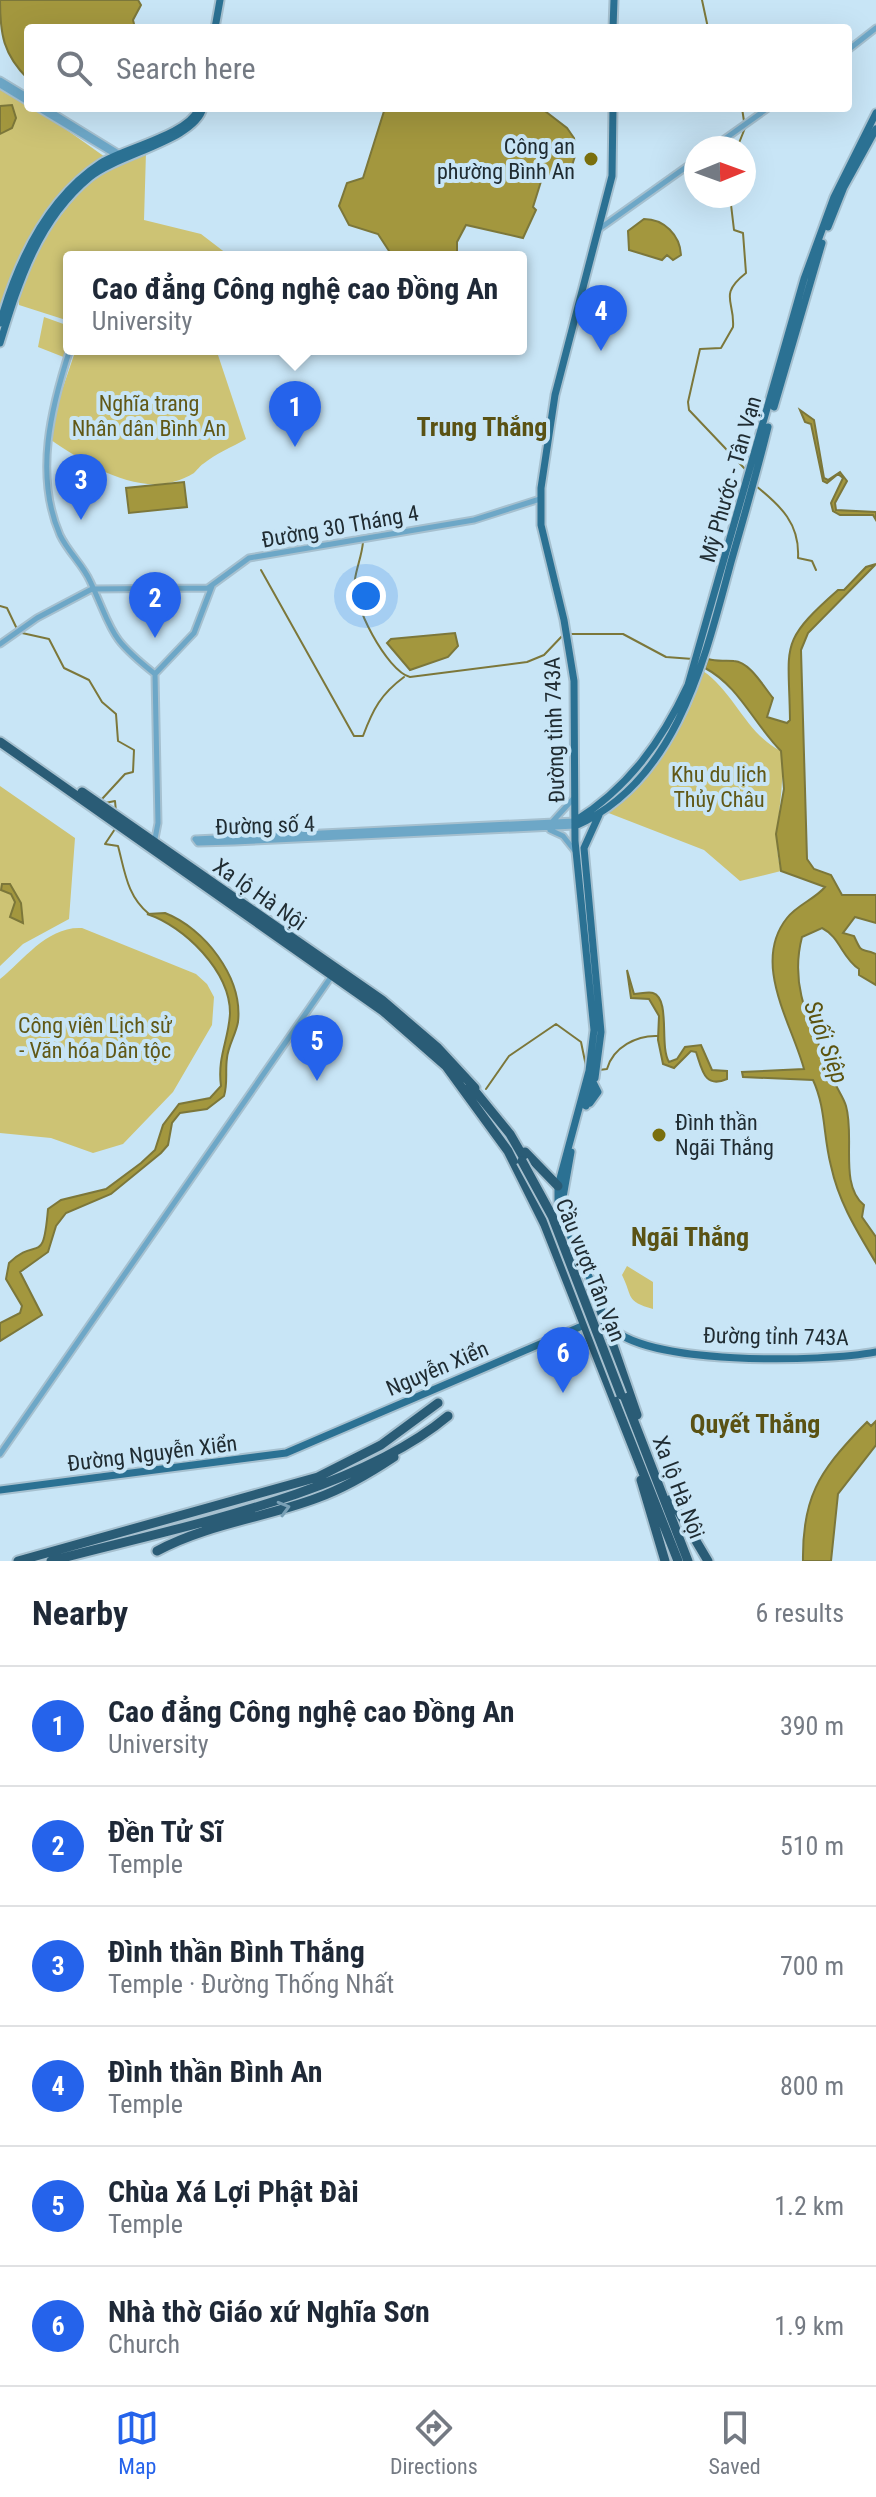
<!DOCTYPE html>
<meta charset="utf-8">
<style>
:root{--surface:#fff;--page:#f6f6f7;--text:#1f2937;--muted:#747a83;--line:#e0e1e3;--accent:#2563eb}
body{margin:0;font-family:"Roboto Condensed",sans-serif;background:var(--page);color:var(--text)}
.compass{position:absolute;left:684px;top:136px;width:72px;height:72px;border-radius:50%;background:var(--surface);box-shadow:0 8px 32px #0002;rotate:89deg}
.you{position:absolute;left:366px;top:596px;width:28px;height:28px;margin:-20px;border:6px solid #fff;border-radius:50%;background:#1a73e8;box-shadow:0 0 0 12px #1a73e833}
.badge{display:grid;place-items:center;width:52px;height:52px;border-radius:50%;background:var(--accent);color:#fff;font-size:26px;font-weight:700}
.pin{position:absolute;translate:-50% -66px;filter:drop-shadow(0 2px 4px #0008)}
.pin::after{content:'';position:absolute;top:42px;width:28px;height:24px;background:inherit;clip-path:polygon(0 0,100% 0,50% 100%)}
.popup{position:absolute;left:63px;top:251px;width:464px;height:104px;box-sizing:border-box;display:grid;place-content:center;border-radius:8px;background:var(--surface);filter:drop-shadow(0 2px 6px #0005);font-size:26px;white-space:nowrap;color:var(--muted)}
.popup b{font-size:30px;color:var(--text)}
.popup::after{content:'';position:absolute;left:50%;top:100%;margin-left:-16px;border:16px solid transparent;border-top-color:var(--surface)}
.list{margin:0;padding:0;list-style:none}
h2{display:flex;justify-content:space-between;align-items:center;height:104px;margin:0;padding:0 32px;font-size:34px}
h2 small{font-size:26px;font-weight:400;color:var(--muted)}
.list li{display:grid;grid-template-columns:52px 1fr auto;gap:24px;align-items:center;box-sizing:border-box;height:120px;padding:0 32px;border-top:2px solid var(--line)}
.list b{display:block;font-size:30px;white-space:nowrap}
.list p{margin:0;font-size:26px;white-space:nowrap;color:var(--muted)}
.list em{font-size:26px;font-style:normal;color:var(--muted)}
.icon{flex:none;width:44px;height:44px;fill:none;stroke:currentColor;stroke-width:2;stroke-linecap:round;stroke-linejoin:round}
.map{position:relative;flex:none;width:876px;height:1561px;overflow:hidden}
.search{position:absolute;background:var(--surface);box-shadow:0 8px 32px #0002;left:24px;right:24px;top:24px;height:88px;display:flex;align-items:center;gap:20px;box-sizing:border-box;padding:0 28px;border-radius:8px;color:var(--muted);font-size:30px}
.sheet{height:824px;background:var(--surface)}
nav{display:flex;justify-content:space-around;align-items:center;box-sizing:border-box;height:112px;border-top:2px solid var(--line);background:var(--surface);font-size:22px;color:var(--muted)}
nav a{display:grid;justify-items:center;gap:4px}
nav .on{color:var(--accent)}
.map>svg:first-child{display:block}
</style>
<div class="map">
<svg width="876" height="1561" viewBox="0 0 876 1561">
<rect width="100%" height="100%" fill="#c8e5f6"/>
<path fill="#cdc374" d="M 0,88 L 28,103 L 28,108 L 36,108 L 105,157 C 49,191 18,248 0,310 L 0,134 L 12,128 L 16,117 L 12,105 L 0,106 Z
M 146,152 L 144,220 L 201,234 L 231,257 L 69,257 L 69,321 L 19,305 C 15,273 66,204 90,182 C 105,169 128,161 146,152 Z
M 44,317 L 69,326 L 66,358 L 38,347 Z
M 76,349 L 216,349 L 246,439 C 232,447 215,454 203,464 C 201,465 196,471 194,473 C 146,503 90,466 51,440 L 57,405 Z
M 703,671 C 734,692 747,735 781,751 C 787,794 770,833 781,871 L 740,881 L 704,850 L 606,812 C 653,776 687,729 703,671 Z
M 0,786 L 75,838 L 69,919 L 23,944 L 0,966 Z
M 82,928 L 196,974 L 207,984 L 214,997 L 212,1025 L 173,1092 L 123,1144 L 93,1153 L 51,1138 L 0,1133 L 0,979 C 24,960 47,926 82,928 Z
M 627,1266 L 653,1282 L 653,1309 C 625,1301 633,1297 622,1275 Z"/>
<path fill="#a3973e" stroke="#7c773a" stroke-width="2" d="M 0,0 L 138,0 L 141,5 L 133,20 L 135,28 L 28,28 L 28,79 C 3,54 0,34 0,0 Z
M 12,105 L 16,118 L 12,128 L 0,134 L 0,106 Z
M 385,108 L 541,108 L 567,128 L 574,138 L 576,153 L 568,178 L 543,175 L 533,207 L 536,210 L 523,238 L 466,225 L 457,242 L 457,257 L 393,257 L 378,234 L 349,225 L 339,206 L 347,183 L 363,178 Z
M 644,219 C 664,219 680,235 681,255 L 673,260 L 667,255 L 662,260 L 629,250 L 628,231 Z
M 800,410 L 814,420 L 824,478 L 828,480 L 840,472 L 847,481 L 835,503 L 836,510 L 876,512 L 876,520 L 873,515 L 840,515 L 833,511 L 831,503 L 843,478 L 838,474 L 827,483 L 823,481 L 811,424 L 805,422 Z
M 184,482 L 187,507 L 129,513 L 126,488 Z
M 876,564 L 808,633 L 801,650 L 807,859 L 814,869 L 831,875 L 842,895 L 876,895 L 876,923 L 855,917 L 843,933 L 854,936 C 863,956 860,947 876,954 L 876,985 L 859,975 L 859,969 C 842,958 840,937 822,928 L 802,937 C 788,991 814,1029 833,1078 C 836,1088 843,1096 846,1106 C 855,1137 839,1185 864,1205 L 862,1217 L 876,1237 L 876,1263 C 857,1231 839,1203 831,1166 C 823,1136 826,1108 813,1080 L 743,1077 L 742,1072 L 804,1069 C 792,1024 751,963 787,918 C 797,905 815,899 825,887 L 781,871 L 776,834 L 784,789 L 781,751 C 754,724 739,686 705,668 L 708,659 C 718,662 724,660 734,661 C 750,662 763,686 773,698 L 767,717 L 787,723 L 790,720 C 789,644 778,643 838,590 L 844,590 L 866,567 Z
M 455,633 L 458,646 L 448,657 L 410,670 L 387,643 L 391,639 Z
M 10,884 L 21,903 L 23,923 L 10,917 L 15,902 L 11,894 L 1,890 L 2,884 Z
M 165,913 C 204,928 243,977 238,1022 C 236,1034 228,1046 227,1058 C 225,1071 228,1083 224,1096 L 207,1109 L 180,1113 L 172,1123 L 168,1145 L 161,1153 L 111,1194 L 66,1213 L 56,1226 L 48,1252 L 20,1272 L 42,1315 L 0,1341 L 0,1323 L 20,1313 L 22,1306 L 6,1279 L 9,1263 C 38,1235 43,1268 48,1209 L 61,1200 L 106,1189 L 141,1163 L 155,1150 L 163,1125 L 179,1104 L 210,1098 L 221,1086 C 217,1057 229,1039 230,1013 C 230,971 184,926 147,914 Z
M 627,970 L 634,994 C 639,994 649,991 653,993 C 671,999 659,1046 669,1062 L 677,1059 L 685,1047 L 701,1045 L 712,1070 L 727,1071 L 727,1079 C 704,1089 702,1069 696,1052 L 691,1051 L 674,1068 L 663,1064 L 658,1040 L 659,1016 L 649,999 L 631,998 Z
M 876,1421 L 876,1445 L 838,1494 L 831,1561 L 803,1561 C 802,1498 819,1472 861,1428 L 867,1422 L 871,1426 Z"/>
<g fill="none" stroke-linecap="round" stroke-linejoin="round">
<path stroke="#7c773a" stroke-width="2" d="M 702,0 L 708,28
M 737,148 L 745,128 L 742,108
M 730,196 L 734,230 L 743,233 L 746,273 C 718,295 735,301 733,327 L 721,348 L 700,349 L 688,402 L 689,410 L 745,469
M 756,486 C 781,506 800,524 798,558 L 812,561 L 816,570
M 363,542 C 362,555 357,566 355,579 C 351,603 387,671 410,677 L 527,662 L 544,655 L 564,634
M 261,570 L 354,736 L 363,736 C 373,709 381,694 404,677
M 0,606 L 7,608 L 17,629
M 22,633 L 49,639 L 64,668 L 89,680 L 102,702 L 116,714 L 118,741 L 134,750 L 133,772 L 125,774 L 102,799
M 570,634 L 623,634 L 666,657 L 693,659
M 105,803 L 115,801 L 116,812
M 115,829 L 105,844 L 118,846 C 125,872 127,896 149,914
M 599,1070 L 607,1069 C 613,1047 637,1035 658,1036
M 486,1089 L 509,1056 L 556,1024 L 581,1042 L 586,1066"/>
<g stroke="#a6c0cf" stroke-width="9">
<path id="minor" d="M 848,50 L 876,28
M 0,80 L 28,97
M 0,85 L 28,102
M 38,108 L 116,155
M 45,108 L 123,156
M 712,148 L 768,108
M 599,229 L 696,160
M 70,349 C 51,408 34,475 60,535 C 68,552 83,565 90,581 C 114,632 107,636 155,674
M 0,644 L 37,618 L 92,589 L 208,588 L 249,558 L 474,520 L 540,499
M 155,674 L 194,633 L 212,586
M 553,821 L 573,799
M 550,830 L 563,836 L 575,851
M 195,839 L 198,843 L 234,842 L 575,826
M 195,839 L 575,821
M 154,844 L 158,823 L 155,674
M 0,1454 L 331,977"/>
</g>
<g stroke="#a6c0cf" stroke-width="11">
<path id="major" d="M 215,28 L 220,0
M 613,28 L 614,0
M 828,227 L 844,187 L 876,129
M 0,323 C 17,263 46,199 101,163 C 125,148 187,135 198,110
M 0,343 C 19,281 38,220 90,177 C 118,154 195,140 203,108
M 774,407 L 822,243
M 575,821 C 628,788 662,741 688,685 L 804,279 L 834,197 L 876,113
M 575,826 C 677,782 705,658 731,562 C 744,517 757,472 768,427
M 595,1078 L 601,1032 L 584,848 L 599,815
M 587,1094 L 595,1074
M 590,1103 L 598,1092 L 594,1084
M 586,1106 L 592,1090
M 567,1222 L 562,1203 L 571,1152
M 579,1252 L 594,1289
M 574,1272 L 577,1259 L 558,1210 L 558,1186 L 589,1071 L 594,1030 L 575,841 L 574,681 L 564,620 L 541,525 L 541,488 L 555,395 L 612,176 L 613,108
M 608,1323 C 636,1367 827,1362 876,1352
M 0,1490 L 286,1453 L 582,1326"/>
</g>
<g stroke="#a6c0cf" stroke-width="13">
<path id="highway" d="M 0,742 L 383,1011 L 446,1066 L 508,1151 L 545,1225 L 678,1561
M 82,792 L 382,1000 L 438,1048 L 475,1088
M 470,1085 L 510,1134 L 525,1160
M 525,1152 L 558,1186
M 592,1285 L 637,1415
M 623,1393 L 688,1561
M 641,1480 L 665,1561
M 671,1499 L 708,1561
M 157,1551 C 207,1524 264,1518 317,1498 C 345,1488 370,1473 394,1457
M 18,1561 L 318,1477 L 381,1445 L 438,1403
M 51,1561 C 170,1529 354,1495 448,1416"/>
</g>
<use href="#minor" stroke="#6da7c7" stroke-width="5"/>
<use href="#major" stroke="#2b7193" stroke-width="7"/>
<use href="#highway" stroke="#2a5c76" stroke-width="9"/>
<g stroke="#a6c0cf" stroke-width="13" stroke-linecap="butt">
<path id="highway-bridge" d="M 522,1161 L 552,1216 L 621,1395"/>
</g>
<use href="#highway-bridge" stroke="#2a5c76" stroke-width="9"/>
</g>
<defs><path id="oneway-chevron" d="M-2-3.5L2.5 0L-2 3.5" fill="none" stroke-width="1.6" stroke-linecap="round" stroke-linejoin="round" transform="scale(2)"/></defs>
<use stroke="#79a0b6" href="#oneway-chevron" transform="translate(284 1508) rotate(-16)"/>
<g fill="#7a6f0d" stroke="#c8e5f6" stroke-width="3">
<circle cx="591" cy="159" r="8"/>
<circle cx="659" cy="1135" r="8"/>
</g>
<g text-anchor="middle" stroke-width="8" stroke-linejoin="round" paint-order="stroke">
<g font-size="22" fill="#202c32" stroke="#c8e5f6" text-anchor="end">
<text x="575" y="154">Công an<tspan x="575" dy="25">phường Bình An</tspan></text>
<text x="675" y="1130" text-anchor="start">Đình thần<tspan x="675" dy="25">Ngãi Thắng</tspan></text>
</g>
<g font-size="22" fill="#615816" stroke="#c8e5f6">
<text x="149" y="411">Nghĩa trang<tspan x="149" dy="25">Nhân dân Bình An</tspan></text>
<text x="719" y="782">Khu du lịch<tspan x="719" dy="25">Thủy Châu</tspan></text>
<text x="95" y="1033">Công viên Lịch sử<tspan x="95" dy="25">- Văn hóa Dân tộc</tspan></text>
</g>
<g font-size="22" fill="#202c32" stroke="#c8e5f6">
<text transform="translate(730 479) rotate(-74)" y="8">Mỹ Phước - Tân Vạn</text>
<text transform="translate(340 526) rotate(-10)" y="8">Đường 30 Tháng 4</text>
<text transform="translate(554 730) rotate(-92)" y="8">Đường tỉnh 743A</text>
<text transform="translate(265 825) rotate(-2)" y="8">Đường số 4</text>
<text transform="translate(260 894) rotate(35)" y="8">Xa lộ Hà Nội</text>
<text transform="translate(591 1270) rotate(68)" y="8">Cầu vượt Tân Vạn</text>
<text transform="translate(776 1336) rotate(1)" y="8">Đường tỉnh 743A</text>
<text transform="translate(437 1368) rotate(-23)" y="8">Nguyễn Xiển</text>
<text transform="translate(152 1453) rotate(-7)" y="8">Đường Nguyễn Xiển</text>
<text transform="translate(679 1487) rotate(69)" y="8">Xa lộ Hà Nội</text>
</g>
<g font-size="24" font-style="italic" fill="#5c530f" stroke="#c8e5f6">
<text transform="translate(826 1042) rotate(70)" y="8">Suối Siệp</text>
</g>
<g font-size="26" font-weight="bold" fill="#5a5214" stroke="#c8e5f6">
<text x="482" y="436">Trung Thắng</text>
<text x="690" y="1246">Ngãi Thắng</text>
<text x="755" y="1433">Quyết Thắng</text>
</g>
</g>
</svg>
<svg class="compass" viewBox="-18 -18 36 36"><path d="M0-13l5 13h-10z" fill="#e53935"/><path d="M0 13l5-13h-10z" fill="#747a83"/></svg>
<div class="you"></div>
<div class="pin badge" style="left:295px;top:447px">1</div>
<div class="popup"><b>Cao đẳng Công nghệ cao Đồng An</b>University</div>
<div class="pin badge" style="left:155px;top:638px">2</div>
<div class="pin badge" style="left:81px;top:520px">3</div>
<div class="pin badge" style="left:601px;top:351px">4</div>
<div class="pin badge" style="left:317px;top:1081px">5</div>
<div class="pin badge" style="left:563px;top:1393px">6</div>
<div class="search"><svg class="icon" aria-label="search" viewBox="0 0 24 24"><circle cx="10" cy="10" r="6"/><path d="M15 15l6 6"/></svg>Search here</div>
</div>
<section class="sheet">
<h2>Nearby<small>6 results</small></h2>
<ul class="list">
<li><span class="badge">1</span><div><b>Cao đẳng Công nghệ cao Đồng An</b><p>University</p></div><em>390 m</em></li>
<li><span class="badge">2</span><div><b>Đền Tử Sĩ</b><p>Temple</p></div><em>510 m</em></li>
<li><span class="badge">3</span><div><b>Đình thần Bình Thắng</b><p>Temple · Đường Thống Nhất</p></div><em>700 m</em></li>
<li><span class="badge">4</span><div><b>Đình thần Bình An</b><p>Temple</p></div><em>800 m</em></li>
<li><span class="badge">5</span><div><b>Chùa Xá Lợi Phật Đài</b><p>Temple</p></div><em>1.2 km</em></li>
<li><span class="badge">6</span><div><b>Nhà thờ Giáo xứ Nghĩa Sơn</b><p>Church</p></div><em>1.9 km</em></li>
</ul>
</section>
<nav>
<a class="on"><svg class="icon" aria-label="map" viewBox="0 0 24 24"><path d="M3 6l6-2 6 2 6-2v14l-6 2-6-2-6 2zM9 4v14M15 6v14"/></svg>Map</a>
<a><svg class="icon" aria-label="directions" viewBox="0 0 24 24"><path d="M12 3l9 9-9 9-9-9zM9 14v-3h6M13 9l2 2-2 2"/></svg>Directions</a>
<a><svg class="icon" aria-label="saved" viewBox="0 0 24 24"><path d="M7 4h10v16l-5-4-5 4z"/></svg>Saved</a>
</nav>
